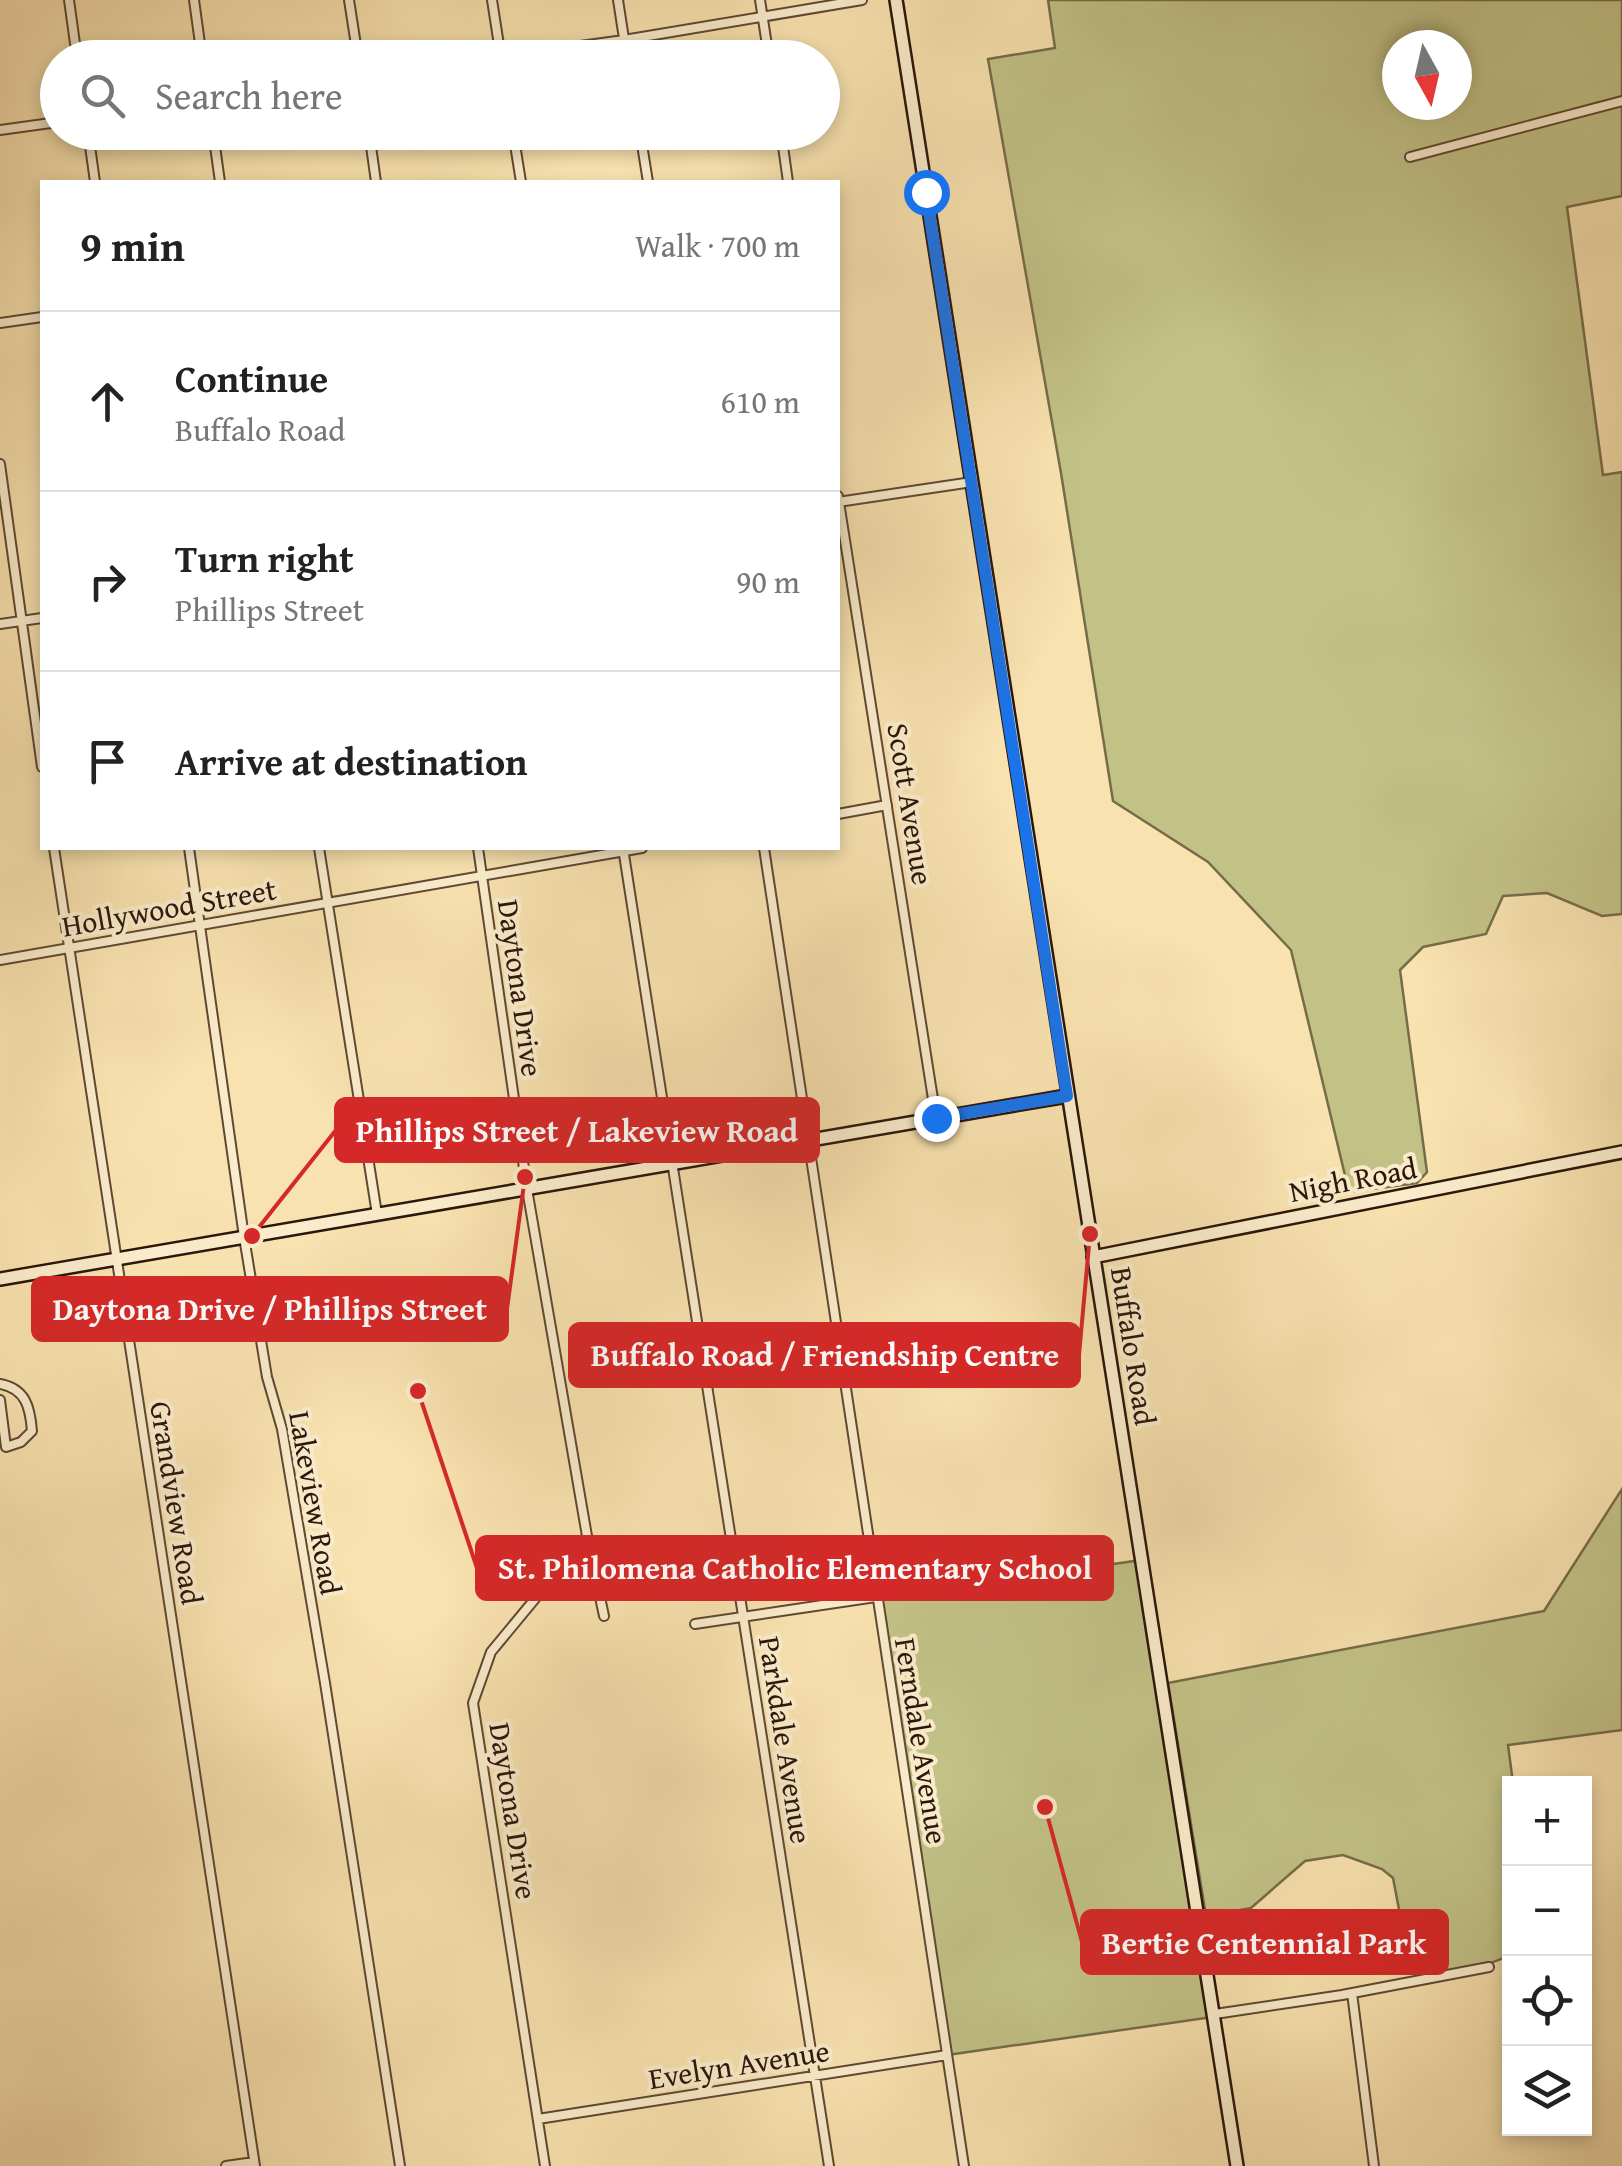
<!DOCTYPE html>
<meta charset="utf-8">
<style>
:root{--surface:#fff;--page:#f6f6f6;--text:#222;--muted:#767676;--line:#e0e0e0}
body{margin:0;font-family:"Gentium Book Plus",serif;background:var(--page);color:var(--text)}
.controls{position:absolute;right:30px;bottom:30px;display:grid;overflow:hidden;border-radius:0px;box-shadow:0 5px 15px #0003}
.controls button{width:90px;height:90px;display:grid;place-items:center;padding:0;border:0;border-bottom:2px solid var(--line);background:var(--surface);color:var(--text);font:50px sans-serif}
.compass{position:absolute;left:1382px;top:30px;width:90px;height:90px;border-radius:50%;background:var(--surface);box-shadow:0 5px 15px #0003;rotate:172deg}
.stop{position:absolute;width:30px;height:30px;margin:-22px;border:8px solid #1a73e8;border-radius:50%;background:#fff}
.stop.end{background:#1a73e8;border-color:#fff;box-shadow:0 2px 10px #0008}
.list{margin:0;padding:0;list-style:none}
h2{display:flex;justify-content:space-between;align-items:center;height:130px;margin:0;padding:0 40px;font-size:42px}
h2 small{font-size:32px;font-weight:400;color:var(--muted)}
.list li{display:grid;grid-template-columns:65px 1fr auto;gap:30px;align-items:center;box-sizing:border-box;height:180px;padding:0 40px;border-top:2px solid var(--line)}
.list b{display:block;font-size:38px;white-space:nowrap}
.list p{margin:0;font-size:32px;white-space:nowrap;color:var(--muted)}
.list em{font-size:32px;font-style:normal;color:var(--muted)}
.icon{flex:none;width:55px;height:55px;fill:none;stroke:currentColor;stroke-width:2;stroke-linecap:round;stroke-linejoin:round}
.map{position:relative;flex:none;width:1622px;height:2166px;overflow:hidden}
.search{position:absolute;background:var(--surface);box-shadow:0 5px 15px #0003;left:40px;top:40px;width:800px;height:110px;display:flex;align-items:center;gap:25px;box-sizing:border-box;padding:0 35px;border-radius:55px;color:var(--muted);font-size:38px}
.panel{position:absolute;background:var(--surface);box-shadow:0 5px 15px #0003;left:40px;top:180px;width:800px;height:670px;border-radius:0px}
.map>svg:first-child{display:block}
</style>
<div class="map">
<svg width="1622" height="2166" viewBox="0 0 1622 2166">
<rect width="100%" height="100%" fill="#f8e2af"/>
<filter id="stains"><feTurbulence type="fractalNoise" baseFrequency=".002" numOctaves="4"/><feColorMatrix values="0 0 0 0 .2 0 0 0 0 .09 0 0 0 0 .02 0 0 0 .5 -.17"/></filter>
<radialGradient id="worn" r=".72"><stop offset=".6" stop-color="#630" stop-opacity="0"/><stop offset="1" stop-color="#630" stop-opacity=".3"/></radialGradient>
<path fill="#c2c287" stroke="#776c49" stroke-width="2.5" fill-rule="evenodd" d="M 1048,0 L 1622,0 L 1622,196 L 1567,207 L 1603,475 L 1622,472 L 1622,914 L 1602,916 L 1547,893 L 1503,896 L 1486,934 L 1423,947 L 1400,970 L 1427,1172 L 1417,1183 L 1349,1192 L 1291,950 L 1208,862 L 1113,801 L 1061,473 L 988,59 L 1055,48 ZM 1397,45 L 1457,45 L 1457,105 L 1397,105 Z
M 1622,1489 L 1622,1730 L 1508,1745 L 1513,1783 L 1510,1784 L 1510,1955 C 1488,1966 1432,1981 1411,1972 L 1393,1878 L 1382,1869 L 1343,1855 L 1305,1861 L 1251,1908 L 1206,1916 L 1168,1683 L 1544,1611 Z
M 1142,1560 L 1213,2017 L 947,2055 L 877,1597 Z"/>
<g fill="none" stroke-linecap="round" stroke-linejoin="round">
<g stroke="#5f4834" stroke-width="12">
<path id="street" d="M 69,0 L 77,58
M 194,0 L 202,58
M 349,0 L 358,58
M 492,0 L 501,58
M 618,0 L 627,58
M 760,0 L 769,58
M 491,58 L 624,40 L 862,0
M 0,130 L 58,122
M 88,132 L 95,182
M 213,132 L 220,182
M 369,132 L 376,182
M 513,132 L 521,182
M 640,132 L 648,182
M 781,132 L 788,182
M 1410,157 L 1622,101
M 0,323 L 42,317
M 0,464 L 42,767
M 838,496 L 936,1118
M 838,502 L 972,482
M 0,624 L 42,618
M 838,814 L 887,805
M 54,848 L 255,2166
M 189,848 L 244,1237 L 267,1377 L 282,1429 L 325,1683 L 400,2166
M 319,848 L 377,1214
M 478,848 L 527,1189 L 587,1536 L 604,1616
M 623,848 L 829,2166
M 764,848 L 964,2166
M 0,960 L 642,848
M 0,1384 C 26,1389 30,1407 32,1431 L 21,1442 L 6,1447 L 0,1400
M 695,1624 L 876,1597
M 1352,1993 L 1374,2166
M 1215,2014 L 1342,1995 L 1489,1967
M 538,2119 L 947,2055
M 226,2166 L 254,2162
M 545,2166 L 473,1703 L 491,1652 L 587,1536"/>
</g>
<g stroke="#2c150b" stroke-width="16">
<path id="secondary" d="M 896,0 L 1237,2166
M 1093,1257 L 1622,1152
M 0,1279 L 1067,1096"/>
</g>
<use href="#street" stroke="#faeccb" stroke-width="8"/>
<use href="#secondary" stroke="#faeccb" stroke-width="11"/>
</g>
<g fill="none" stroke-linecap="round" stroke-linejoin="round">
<path stroke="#1a73e8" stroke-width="12" d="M 926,192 L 1067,1096 L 936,1118"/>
</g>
<g text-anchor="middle" stroke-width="8" stroke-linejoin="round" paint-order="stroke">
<g font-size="30" fill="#2c150b" stroke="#faeccb">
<text transform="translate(910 804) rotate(81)" y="10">Scott Avenue</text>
<text transform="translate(169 908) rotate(-10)" y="10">Hollywood Street</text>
<text transform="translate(520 988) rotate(82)" y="10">Daytona Drive</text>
<text transform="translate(1353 1180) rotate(-11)" y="10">Nigh Road</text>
<text transform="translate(1133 1346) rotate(81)" y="10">Buffalo Road</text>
<text transform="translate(176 1503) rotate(81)" y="10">Grandview Road</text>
<text transform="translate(315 1503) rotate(80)" y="10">Lakeview Road</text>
<text transform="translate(785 1740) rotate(81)" y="10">Parkdale Avenue</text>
<text transform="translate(921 1741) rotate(81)" y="10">Ferndale Avenue</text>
<text transform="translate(513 1811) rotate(81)" y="10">Daytona Drive</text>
<text transform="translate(739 2065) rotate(-9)" y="10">Evelyn Avenue</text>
</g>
</g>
<path fill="none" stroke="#d62828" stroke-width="4" d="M252 1236L336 1130M525 1177L507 1309M1090 1234L1079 1355M418 1391L477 1568M1045 1807L1082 1942"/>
<g fill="#d62828" stroke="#faeccb" stroke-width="4">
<circle cx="252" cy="1236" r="10"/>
<circle cx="525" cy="1177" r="10"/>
<circle cx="1090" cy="1234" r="10"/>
<circle cx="418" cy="1391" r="10"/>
<circle cx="1045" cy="1807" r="10"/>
</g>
<g fill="#d62828" stroke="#d62828" stroke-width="4">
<rect x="336" y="1099" width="482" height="62" rx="10"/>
<rect x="33" y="1278" width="474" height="62" rx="10"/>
<rect x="570" y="1324" width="509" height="62" rx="10"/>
<rect x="477" y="1537" width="635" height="62" rx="10"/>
<rect x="1082" y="1911" width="365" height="62" rx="10"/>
</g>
<g font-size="32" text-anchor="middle" font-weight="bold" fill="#fff">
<text x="577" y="1142">Phillips Street / Lakeview Road</text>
<text x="270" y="1320">Daytona Drive / Phillips Street</text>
<text x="825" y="1366">Buffalo Road / Friendship Centre</text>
<text x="795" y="1579">St. Philomena Catholic Elementary School</text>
<text x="1264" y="1954">Bertie Centennial Park</text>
</g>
<rect width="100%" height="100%" filter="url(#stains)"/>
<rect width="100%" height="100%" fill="url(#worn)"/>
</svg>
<div class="controls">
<button>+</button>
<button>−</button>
<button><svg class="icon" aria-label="locate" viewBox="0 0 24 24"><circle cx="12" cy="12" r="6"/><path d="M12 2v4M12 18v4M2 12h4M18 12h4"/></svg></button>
<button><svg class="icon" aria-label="layers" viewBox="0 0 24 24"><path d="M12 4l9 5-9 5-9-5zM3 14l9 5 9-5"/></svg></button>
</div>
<svg class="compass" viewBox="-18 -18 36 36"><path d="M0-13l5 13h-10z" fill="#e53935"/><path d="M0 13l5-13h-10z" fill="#767676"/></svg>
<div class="stop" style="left:926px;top:192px"></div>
<div class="stop end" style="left:936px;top:1118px"></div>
<div class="search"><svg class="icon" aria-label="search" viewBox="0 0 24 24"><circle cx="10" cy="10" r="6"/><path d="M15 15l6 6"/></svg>Search here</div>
<section class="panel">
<h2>9 min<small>Walk · 700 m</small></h2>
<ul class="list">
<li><svg class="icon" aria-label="ahead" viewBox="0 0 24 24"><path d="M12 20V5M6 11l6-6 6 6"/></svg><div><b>Continue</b><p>Buffalo Road</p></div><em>610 m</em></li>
<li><svg class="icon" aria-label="right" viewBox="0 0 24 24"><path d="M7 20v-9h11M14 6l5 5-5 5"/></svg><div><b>Turn right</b><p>Phillips Street</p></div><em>90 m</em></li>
<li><svg class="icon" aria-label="arrive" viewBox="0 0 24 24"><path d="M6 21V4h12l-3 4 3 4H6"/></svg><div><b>Arrive at destination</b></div></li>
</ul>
</section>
</div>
